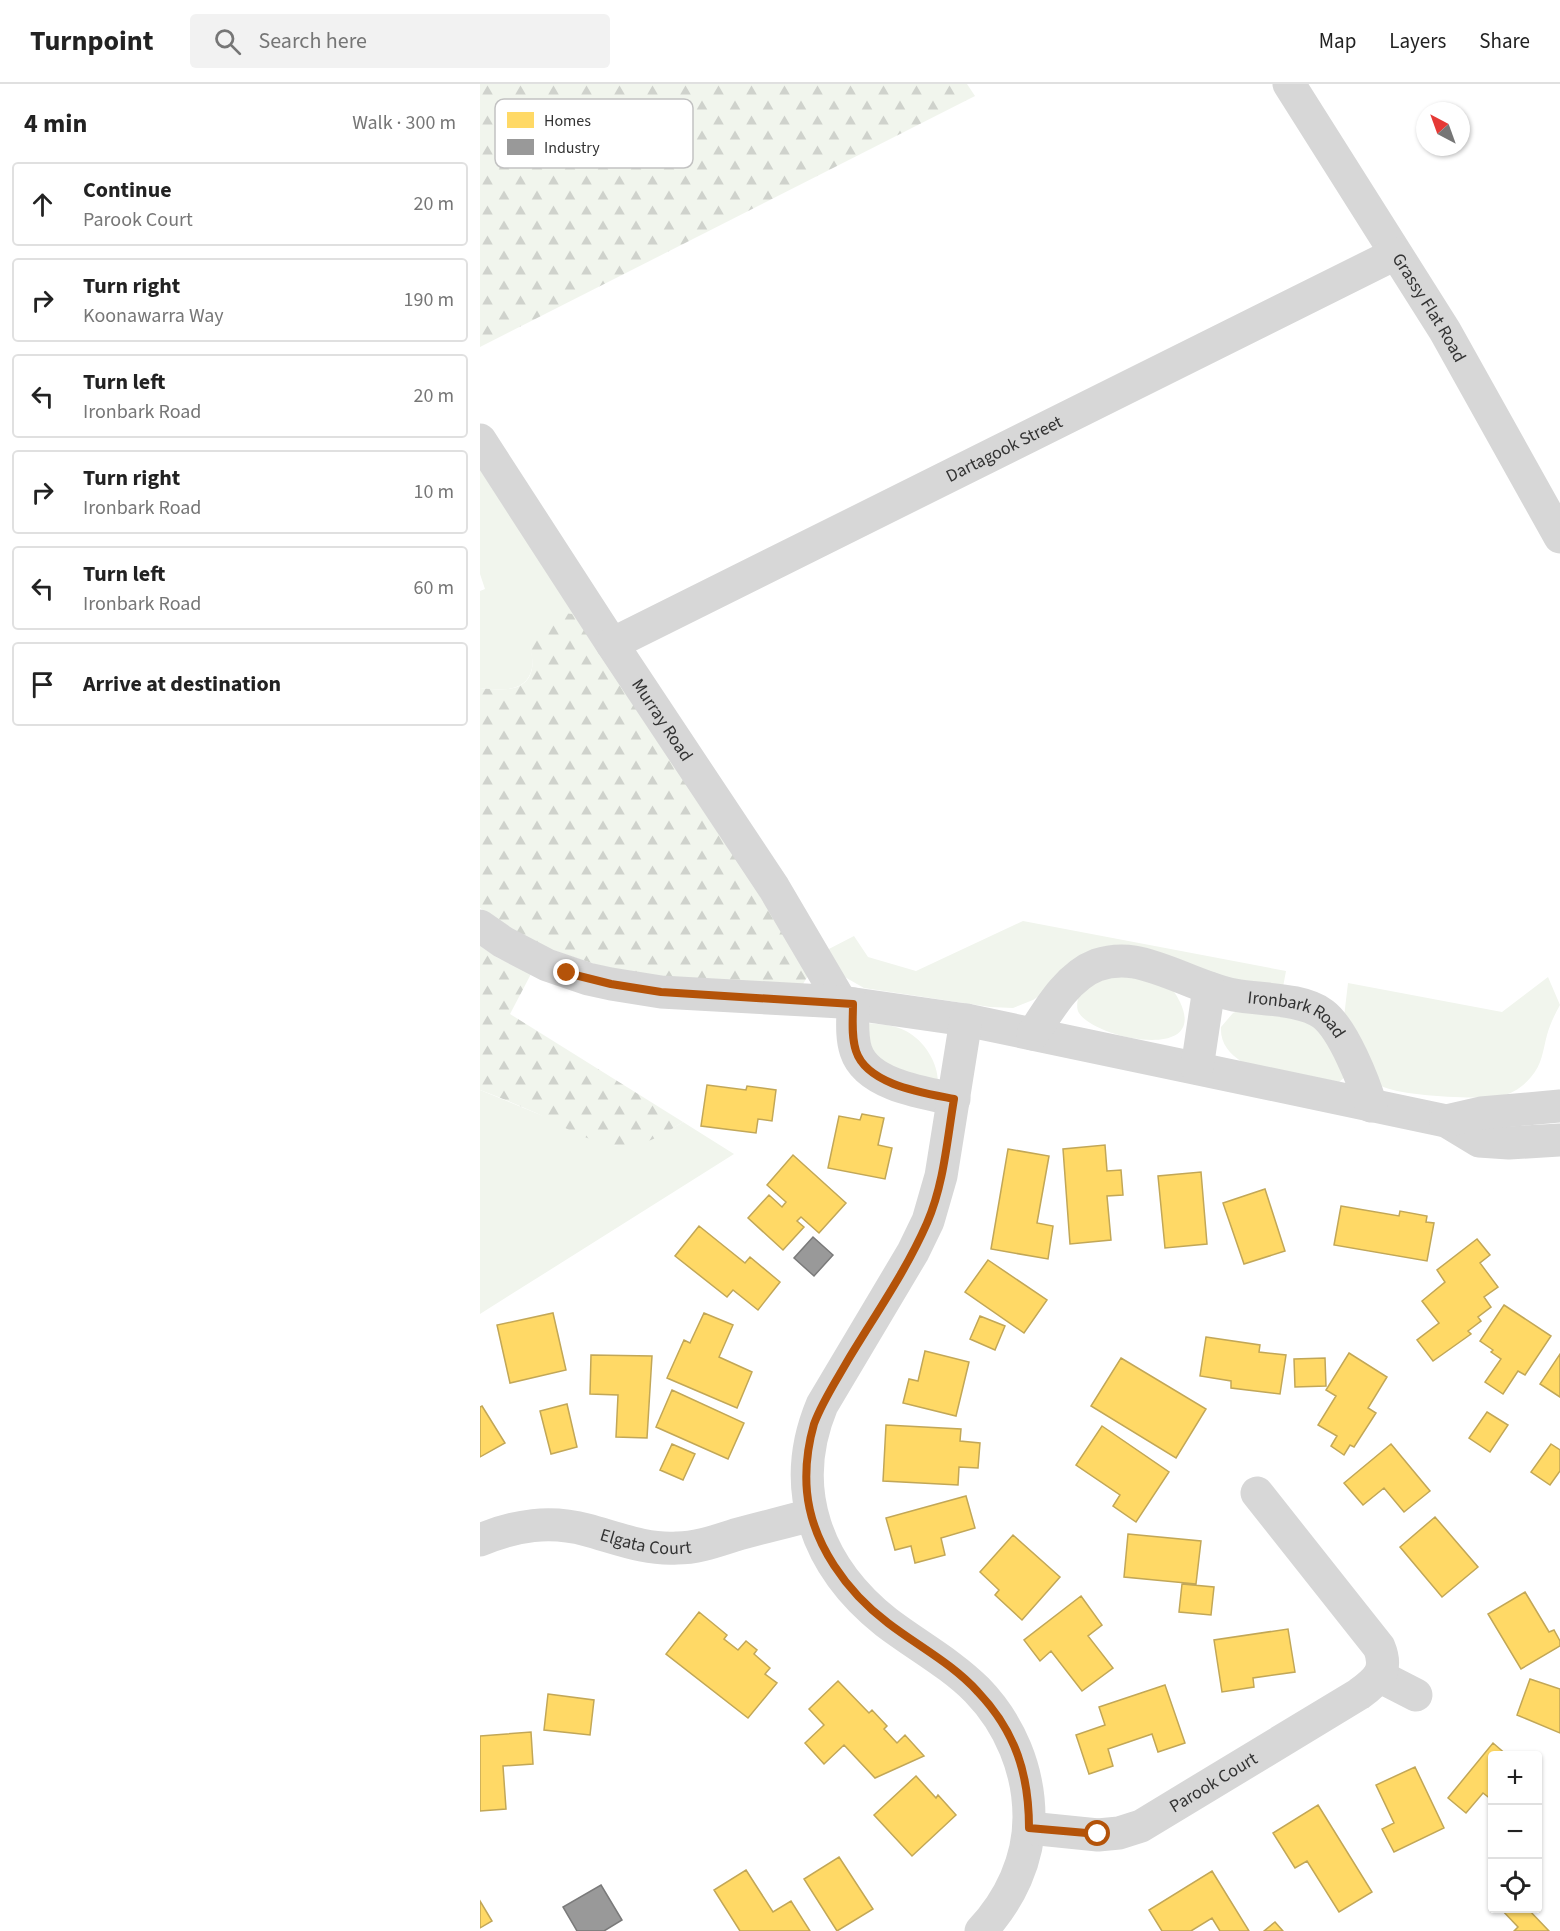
<!DOCTYPE html>
<meta charset="utf-8">
<style>
:root{--surface:#fff;--page:#f2f2f2;--text:#222;--muted:#767676;--line:#e0e0e0}
body{margin:0;font-family:"Source Sans 3",sans-serif;background:var(--page);color:var(--text)}
.controls{position:absolute;right:18px;bottom:18px;display:grid;overflow:hidden;border-radius:6px;box-shadow:0 2px 4px #0004}
.controls button{width:54px;height:54px;display:grid;place-items:center;padding:0;border:0;border-bottom:2px solid var(--line);background:var(--surface);color:var(--text);font:30px sans-serif}
.compass{position:absolute;left:936px;top:18px;width:54px;height:54px;border-radius:50%;background:var(--surface);box-shadow:0 2px 4px #0004;rotate:319deg}
.stop{position:absolute;width:18px;height:18px;margin:-14px;border:4px solid #b45309;border-radius:50%;background:#fff}
.stop.end{background:#b45309;border-color:#fff;box-shadow:0 2px 6px #0008}
.list{margin:0;padding:0;list-style:none}
h2{display:flex;justify-content:space-between;align-items:center;height:78px;margin:0;padding:0 24px;font-size:26px}
h2 small{font-size:20px;font-weight:400;color:var(--muted)}
.list li{display:grid;grid-template-columns:39px 1fr auto;gap:18px;align-items:center;box-sizing:border-box;height:84px;margin:0 12px 12px;padding:0 12px;border:2px solid var(--line);border-radius:6px}
.list b{display:block;font-size:22px;white-space:nowrap}
.list p{margin:0;font-size:20px;white-space:nowrap;color:var(--muted)}
.list em{font-size:20px;font-style:normal;color:var(--muted)}
.icon{flex:none;width:33px;height:33px;fill:none;stroke:currentColor;stroke-width:2;stroke-linecap:round;stroke-linejoin:round}
.map{position:relative;flex:none;width:1080px;height:1847px;overflow:hidden}
header{display:flex;align-items:center;gap:36px;box-sizing:border-box;height:84px;padding:0 30px;background:var(--surface);border-bottom:2px solid var(--line)}
header strong{font-size:28px}
nav{display:flex;gap:33px;margin-inline-start:auto;font-size:21px}
.search{width:420px;height:54px;background:var(--page);display:flex;align-items:center;gap:15px;box-sizing:border-box;padding:0 21px;border-radius:6px;color:var(--muted);font-size:22px}
main{display:flex}
aside{flex:1;background:var(--surface)}
.map>svg:first-child{display:block}
</style>
<header>
<strong>Turnpoint</strong>
<div class="search"><svg class="icon" aria-label="search" viewBox="0 0 24 24"><circle cx="10" cy="10" r="6"/><path d="M15 15l6 6"/></svg>Search here</div>
<nav><a>Map</a><a>Layers</a><a>Share</a></nav>
</header>
<main>
<aside>
<h2>4 min<small>Walk · 300 m</small></h2>
<ul class="list">
<li><svg class="icon" aria-label="ahead" viewBox="0 0 24 24"><path d="M12 20V5M6 11l6-6 6 6"/></svg><div><b>Continue</b><p>Parook Court</p></div><em>20 m</em></li>
<li><svg class="icon" aria-label="right" viewBox="0 0 24 24"><path d="M7 20v-9h11M14 6l5 5-5 5"/></svg><div><b>Turn right</b><p>Koonawarra Way</p></div><em>190 m</em></li>
<li><svg class="icon" aria-label="left" viewBox="0 0 24 24"><path d="M17 20v-9H6M10 6l-5 5 5 5"/></svg><div><b>Turn left</b><p>Ironbark Road</p></div><em>20 m</em></li>
<li><svg class="icon" aria-label="right" viewBox="0 0 24 24"><path d="M7 20v-9h11M14 6l5 5-5 5"/></svg><div><b>Turn right</b><p>Ironbark Road</p></div><em>10 m</em></li>
<li><svg class="icon" aria-label="left" viewBox="0 0 24 24"><path d="M17 20v-9H6M10 6l-5 5 5 5"/></svg><div><b>Turn left</b><p>Ironbark Road</p></div><em>60 m</em></li>
<li><svg class="icon" aria-label="arrive" viewBox="0 0 24 24"><path d="M6 21V4h12l-3 4 3 4H6"/></svg><div><b>Arrive at destination</b></div></li>
</ul>
</aside>
<div class="map">
<svg width="1080" height="1847" viewBox="0 0 1080 1847">
<defs>
<pattern id="forest-firs" width="22" height="20" patternUnits="userSpaceOnUse" patternTransform="scale(1.5)"><rect width="22" height="20" fill="#f1f5ed"/><path d="M5 1l3.5 6h-7zM16 11l3.5 6h-7z" fill="#cfd2cc"/></pattern>
</defs>
<rect width="100%" height="100%" fill="#fff"/>
<path fill="#f1f5ed" d="M 0,377 L 100,531 L 50,561 C 51,568 54,577 52,584 C 47,610 18,606 0,604 L 0,507 L 5,505 L 0,490 Z
M 543,837 L 806,887 L 803,903 L 760,901 L 670,872 L 568,906 L 553,916 L 533,924 L 510,923 L 384,904 L 363,892 L 345,867 L 374,852 L 388,873 L 436,887 Z
M 632,889 C 648,892 671,894 686,901 C 692,903 697,912 700,918 C 729,979 614,954 599,929 C 595,923 598,909 604,904 C 610,897 624,893 632,889 Z
M 1068,893 L 1080,921 C 1075,930 1070,940 1067,951 C 1063,966 1062,981 1051,993 C 1043,1003 1032,1010 1020,1012 C 997,1016 921,1012 901,1002 L 864,933 L 868,899 L 1022,928 Z
M 763,925 L 836,937 L 866,992 L 859,998 L 762,978 C 749,969 740,959 741,943 L 753,929 Z
M 384,939 C 398,940 413,940 426,947 C 445,957 459,980 458,1001 L 397,983 Z
M 0,1006 L 136,1062 C 162,1062 182,1051 203,1038 L 254,1070 L 0,1230 Z"/>
<path fill="url(#forest-firs)" d="M 0,0 L 487,0 L 495,12 L 0,263 Z
M 84,529 L 100,531 L 280,802 L 329,890 L 323,900 L 246,899 L 135,887 L 64,863 L 21,839 L 0,824 L 0,604 C 18,606 48,610 52,584 C 54,577 50,568 50,561 C 49,540 66,531 84,529 Z
M 0,862 L 18,874 L 51,890 L 30,930 L 203,1038 C 186,1049 168,1060 148,1062 C 117,1064 83,1042 56,1029 C 38,1021 19,1013 0,1006 Z"/>
<path fill="#ffd966" stroke="#c2a757" stroke-width="1.5" d="M 227,1001 L 266,1006 L 267,1002 L 296,1006 L 292,1037 L 278,1035 L 276,1049 L 221,1042 Z
M 382,1030 L 404,1034 L 398,1061 L 412,1064 L 405,1095 L 348,1084 L 359,1032 L 380,1036 Z
M 625,1061 L 627,1087 L 641,1086 L 643,1111 L 627,1112 L 631,1156 L 590,1160 L 583,1065 Z
M 528,1065 L 569,1072 L 557,1139 L 573,1142 L 568,1175 L 511,1165 Z
M 313,1071 L 366,1119 L 339,1149 L 321,1133 L 317,1137 L 324,1143 L 303,1166 L 268,1134 L 289,1111 L 302,1123 L 306,1118 L 287,1101 Z
M 721,1088 L 727,1160 L 685,1164 L 678,1092 Z
M 785,1105 L 805,1167 L 764,1180 L 743,1119 Z
M 861,1122 L 919,1132 L 920,1127 L 947,1132 L 946,1138 L 954,1139 L 947,1177 L 854,1161 Z
M 219,1142 L 265,1179 L 270,1173 L 300,1198 L 278,1226 L 253,1206 L 247,1213 L 195,1172 Z
M 997,1155 L 1010,1171 L 1000,1179 L 1018,1203 L 1004,1213 L 1011,1223 L 998,1233 L 1001,1237 L 988,1247 L 991,1250 L 953,1277 L 937,1256 L 959,1239 L 942,1217 L 965,1198 L 957,1186 Z
M 508,1176 L 567,1216 L 544,1249 L 485,1208 Z
M 1024,1221 L 1071,1252 L 1045,1291 L 1038,1287 L 1023,1310 L 1005,1298 L 1021,1275 L 1011,1268 L 1013,1266 L 1000,1257 Z
M 73,1229 L 86,1286 L 30,1299 L 17,1241 Z
M 224,1229 L 253,1241 L 239,1273 L 272,1288 L 257,1324 L 187,1294 L 204,1256 L 210,1259 Z
M 500,1232 L 525,1242 L 515,1266 L 490,1255 Z
M 726,1253 L 780,1261 L 779,1268 L 806,1271 L 800,1310 L 751,1304 L 751,1297 L 720,1292 Z
M 445,1267 L 489,1278 L 476,1332 L 423,1319 L 429,1295 L 438,1297 Z
M 869,1269 L 907,1293 L 888,1324 L 896,1329 L 874,1363 L 870,1361 L 864,1371 L 851,1362 L 857,1352 L 838,1341 L 856,1312 L 846,1306 Z
M 1080,1270 L 1080,1313 L 1060,1300 Z
M 111,1271 L 172,1272 L 167,1354 L 136,1353 L 138,1311 L 110,1310 Z
M 641,1274 L 726,1325 L 696,1374 L 611,1322 Z
M 845,1274 L 846,1302 L 815,1303 L 814,1275 Z
M 192,1306 L 264,1339 L 248,1375 L 176,1343 Z
M 87,1320 L 97,1363 L 71,1370 L 60,1327 Z
M 2,1322 L 25,1359 L 0,1373 L 0,1323 Z
M 1007,1328 L 1028,1341 L 1010,1368 L 989,1354 Z
M 406,1341 L 481,1345 L 480,1357 L 500,1359 L 498,1384 L 479,1383 L 478,1401 L 403,1397 Z
M 622,1342 L 689,1388 L 656,1438 L 633,1422 L 640,1411 L 596,1381 Z
M 192,1360 L 215,1370 L 203,1396 L 180,1386 Z
M 911,1360 L 950,1407 L 924,1428 L 904,1404 L 883,1421 L 864,1399 Z
M 1071,1360 L 1080,1366 L 1080,1387 L 1070,1401 L 1051,1388 Z
M 486,1412 L 495,1444 L 461,1454 L 465,1471 L 435,1479 L 431,1462 L 415,1466 L 406,1434 Z
M 955,1433 L 998,1483 L 962,1513 L 920,1463 Z
M 648,1450 L 721,1457 L 716,1500 L 644,1493 Z
M 533,1451 L 580,1493 L 542,1536 L 515,1511 L 519,1506 L 500,1488 Z
M 702,1500 L 734,1503 L 731,1531 L 699,1528 Z
M 1045,1508 L 1069,1548 L 1074,1546 L 1080,1557 L 1080,1562 L 1041,1585 L 1008,1530 Z
M 601,1512 L 622,1541 L 608,1552 L 633,1584 L 602,1607 L 571,1567 L 560,1577 L 544,1556 Z
M 219,1528 L 247,1551 L 244,1555 L 258,1566 L 266,1557 L 277,1566 L 274,1570 L 290,1584 L 285,1590 L 297,1599 L 268,1634 L 186,1570 Z
M 808,1545 L 815,1588 L 773,1594 L 774,1603 L 742,1608 L 734,1556 Z
M 1050,1595 L 1080,1605 L 1080,1649 L 1037,1631 Z
M 358,1597 L 389,1629 L 392,1626 L 407,1642 L 404,1645 L 417,1659 L 425,1651 L 444,1672 L 395,1694 L 364,1661 L 344,1680 L 325,1659 L 344,1641 L 329,1625 Z
M 685,1601 L 705,1659 L 678,1668 L 672,1650 L 628,1665 L 633,1682 L 609,1690 L 596,1651 L 625,1641 L 619,1623 Z
M 68,1610 L 114,1616 L 110,1651 L 64,1646 Z
M 51,1648 L 53,1680 L 23,1682 L 26,1725 L 0,1727 L 0,1652 Z
M 1013,1659 L 1028,1672 L 1012,1672 L 1012,1716 L 1003,1709 L 986,1729 L 968,1714 Z
M 935,1683 L 964,1744 L 914,1768 L 902,1745 L 914,1739 L 896,1701 Z
M 436,1692 L 456,1714 L 458,1711 L 476,1731 L 432,1772 L 394,1731 Z
M 838,1721 L 892,1808 L 859,1828 L 827,1777 L 815,1784 L 793,1749 Z
M 359,1773 L 393,1825 L 357,1847 L 324,1795 Z
M 266,1786 L 293,1828 L 311,1817 L 330,1847 L 260,1847 L 234,1806 Z
M 732,1787 L 769,1847 L 740,1847 L 732,1834 L 711,1847 L 682,1847 L 669,1826 Z
M 0,1817 L 12,1837 L 0,1844 Z
M 1020,1824 L 1047,1824 L 1069,1847 L 1034,1847 L 1038,1843 Z
M 795,1838 L 803,1847 L 784,1847 Z"/>
<path fill="#999" stroke="#7a7a7a" stroke-width="1.5" d="M 333,1153 L 353,1171 L 334,1192 L 314,1174 Z
M 121,1801 L 142,1836 L 124,1847 L 97,1847 L 83,1823 Z"/>
<g fill="none" stroke-linecap="round" stroke-linejoin="round">
<g stroke="#d7d7d7" stroke-width="33">
<path id="s1" d="M 809,0 L 965,247 L 1080,453"/>
<path id="s2" d="M 0,356 L 132,560 L 294,804 L 361,918"/>
<path id="s3" d="M 132,560 L 915,170"/>
<path d="M 0,842 L 23,858 L 67,881 L 108,895 L 131,900 L 181,908 L 361,918 L 486,936 L 966,1037 L 999,1057 L 1029,1059 L 1080,1056"/>
<path d="M 373,920 C 373,935 371,952 376,967 C 387,1001 444,1009 474,1015"/>
<path d="M 486,936 L 461,1092 L 448,1137 L 433,1168 L 342,1321 C 307,1405 337,1483 406,1538 C 436,1561 470,1579 497,1606 C 530,1640 549,1686 549,1733 C 549,1776 530,1816 501,1847"/>
<path id="s4" d="M 553,950 C 569,925 588,892 617,881 C 629,877 642,876 654,878 C 688,884 719,904 754,911 C 780,916 822,914 843,930 C 863,945 884,998 891,1022"/>
<path d="M 717,984 L 729,904"/>
<path d="M 966,1037 L 1001,1029 L 1080,1022"/>
<path id="s5" d="M 0,1456 C 36,1441 70,1436 107,1446 C 137,1454 166,1466 197,1464 C 217,1464 236,1457 255,1451 C 280,1444 306,1438 331,1431"/>
<path d="M 899,1592 L 936,1611"/>
<path id="s6" d="M 549,1744 L 618,1751 L 639,1749 L 661,1742 L 879,1610 C 897,1597 909,1587 899,1563 L 777,1409"/>
</g>
</g>
<g fill="none" stroke-linecap="round" stroke-linejoin="round">
<path stroke="#b45309" stroke-width="8" d="M 87,889 L 131,900 L 181,908 L 373,920 C 373,935 371,952 376,967 C 387,1001 444,1009 474,1015 C 467,1056 464,1100 447,1139 C 426,1187 395,1231 368,1276 C 356,1297 342,1318 334,1340 C 328,1361 325,1386 327,1408 C 332,1460 367,1508 408,1539 C 438,1562 473,1580 498,1608 C 536,1648 549,1691 549,1744 L 618,1750"/>
</g>
<g text-anchor="middle" stroke-width="6" stroke-linejoin="round" paint-order="stroke">
<g font-size="18" fill="#333" stroke="#fff">
<text dy="6" stroke="none"><textPath href="#s1" startOffset="264">Grassy Flat Road</textPath></text>
<text dy="6" stroke="none"><textPath href="#s3" startOffset="438">Dartagook Street</textPath></text>
<text dy="6" stroke="none"><textPath href="#s2" startOffset="334">Murray Road</textPath></text>
<text dy="6" stroke="none"><textPath href="#s4" startOffset="306">Ironbark Road</textPath></text>
<text dy="6" stroke="none"><textPath href="#s5" startOffset="170">Elgata Court</textPath></text>
<text dy="6" stroke="none"><textPath href="#s6" startOffset="198">Parook Court</textPath></text>
</g>
</g>
<rect x="15" y="15" width="198" height="69" rx="9" fill="#fff" stroke="#c2c2c2" stroke-width="1.5"/>
<rect x="27" y="28" width="27" height="16" fill="#ffd966"/>
<rect x="27" y="55" width="27" height="16" fill="#999"/>
<g font-size="16" fill="#333">
<text x="64" y="42">Homes</text>
<text x="64" y="69">Industry</text>
</g>
</svg>
<div class="controls">
<button>+</button>
<button>−</button>
<button><svg class="icon" aria-label="locate" viewBox="0 0 24 24"><circle cx="12" cy="12" r="6"/><path d="M12 2v4M12 18v4M2 12h4M18 12h4"/></svg></button>
</div>
<svg class="compass" viewBox="-18 -18 36 36"><path d="M0-13l5 13h-10z" fill="#e53935"/><path d="M0 13l5-13h-10z" fill="#767676"/></svg>
<div class="stop" style="left:618px;top:1750px"></div>
<div class="stop end" style="left:87px;top:889px"></div>
</div>
</main>
